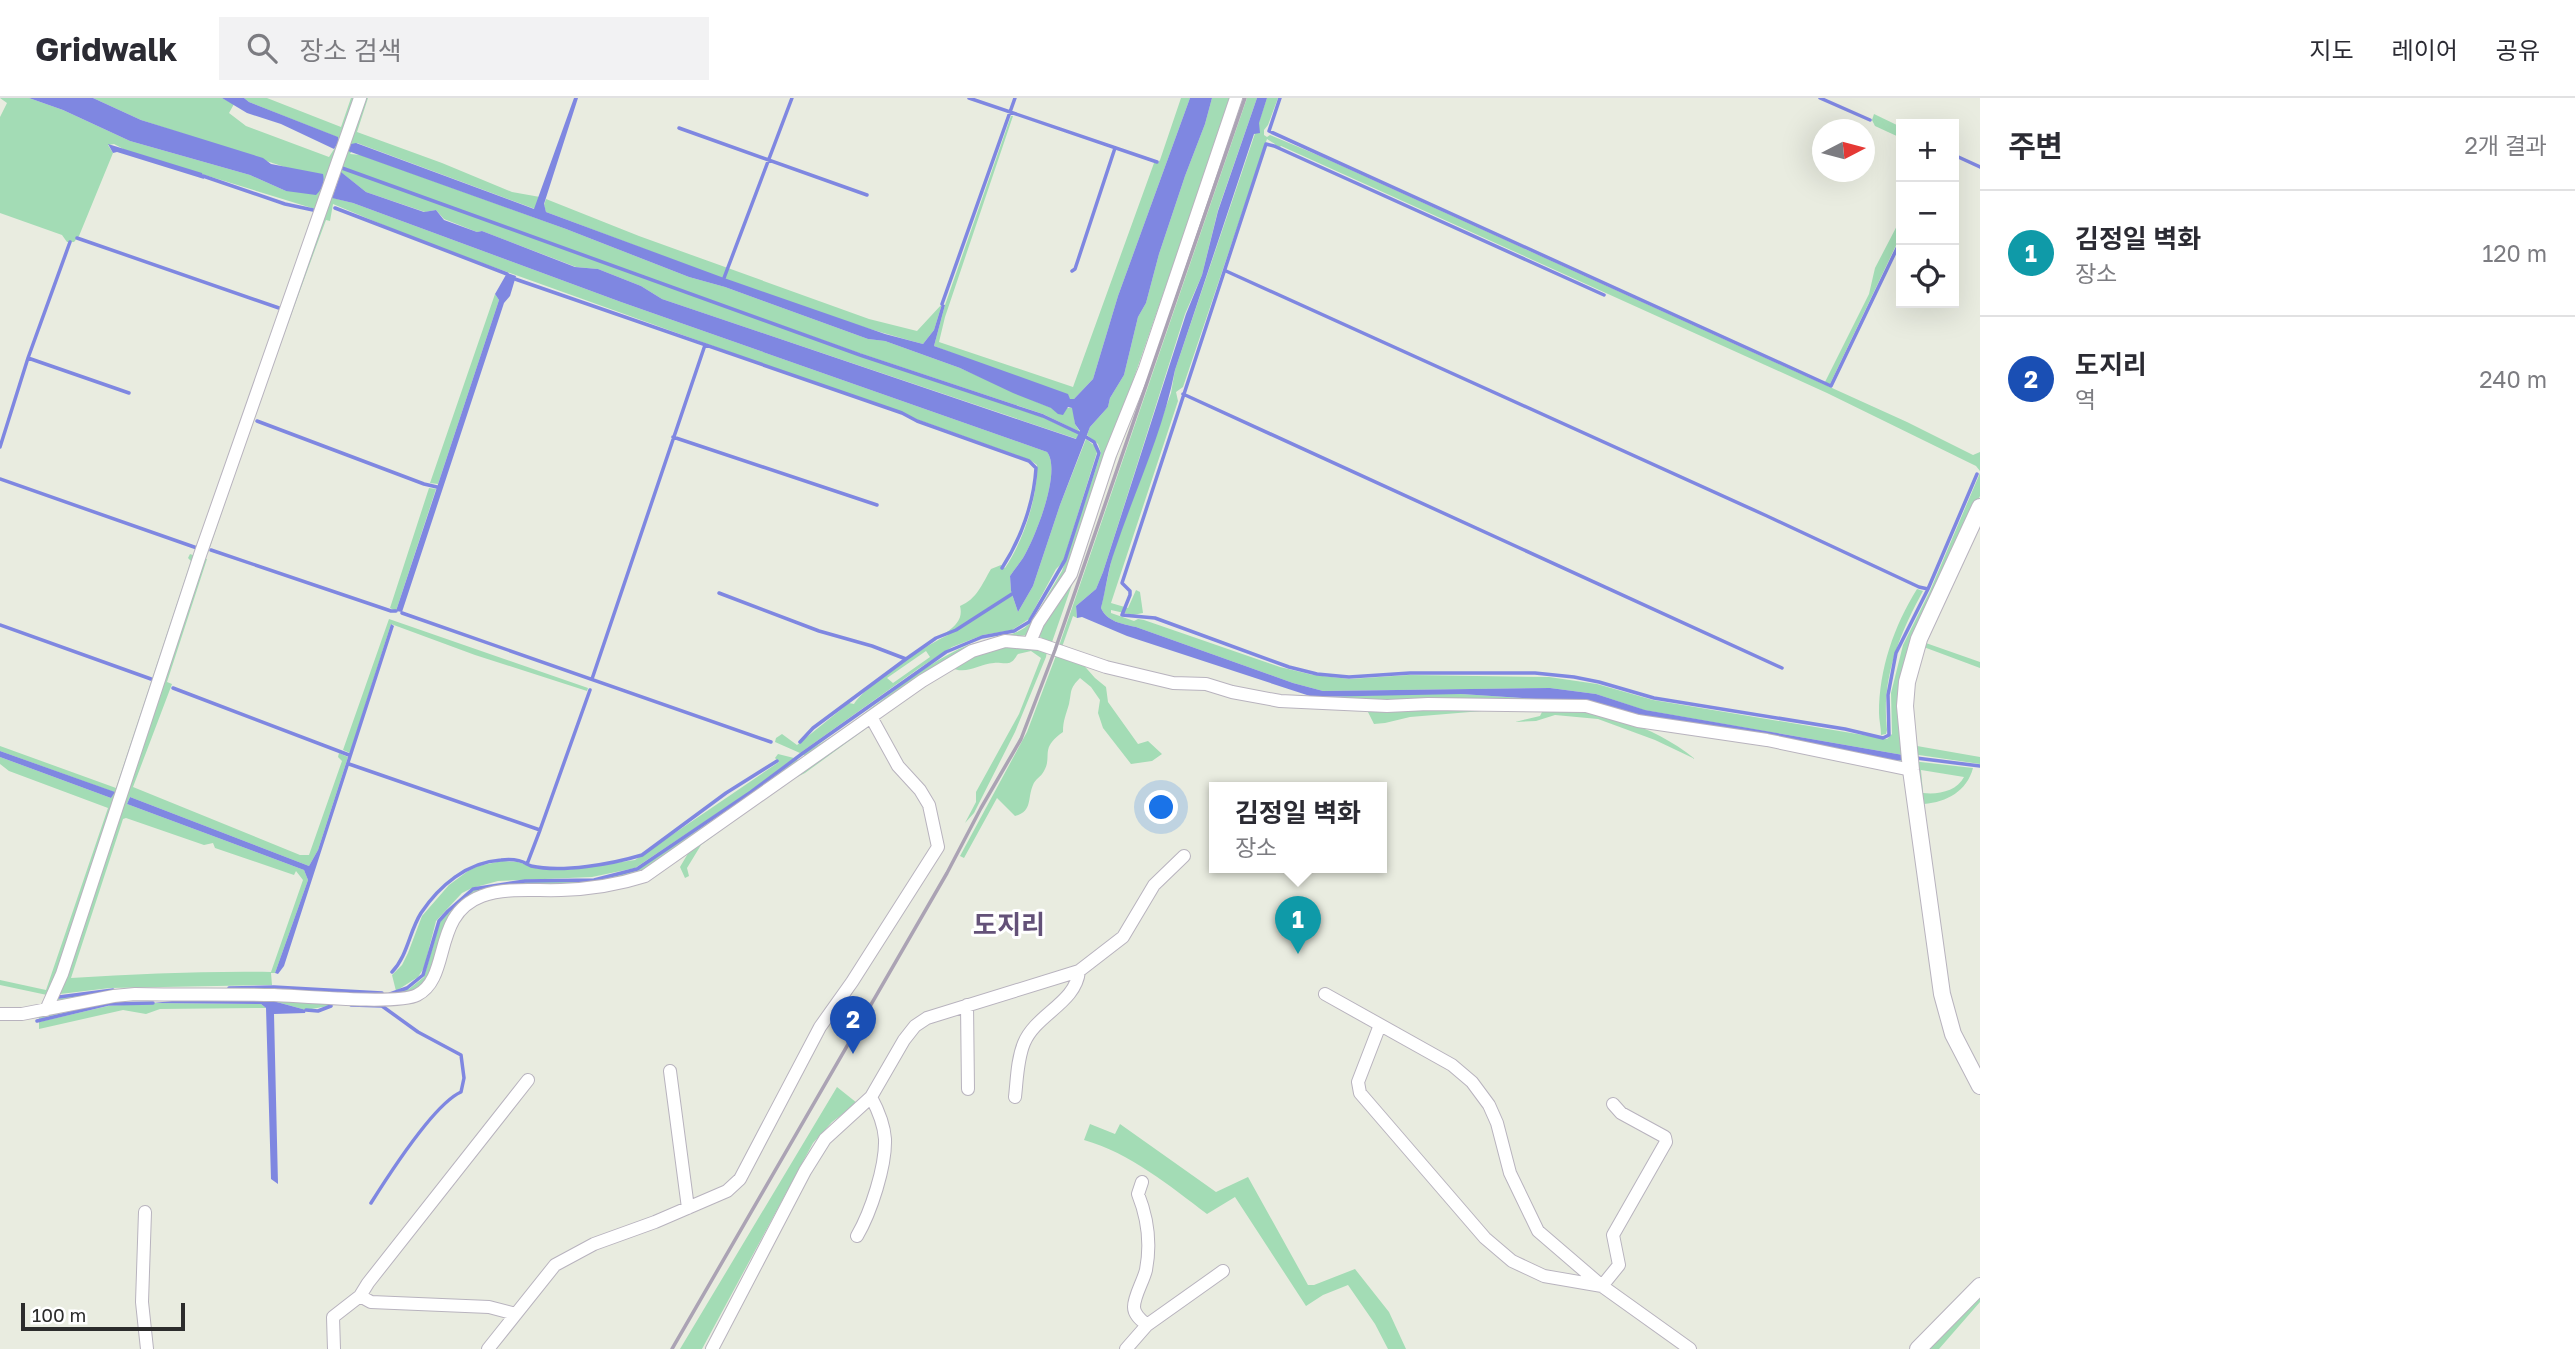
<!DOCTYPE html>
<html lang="ko">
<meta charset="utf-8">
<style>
:root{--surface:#fff;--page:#f2f2f3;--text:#2b2b33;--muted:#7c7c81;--line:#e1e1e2;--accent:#1a73e8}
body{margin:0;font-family:"Golos Text","Noto Sans KR",sans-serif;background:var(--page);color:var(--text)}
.controls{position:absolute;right:21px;top:21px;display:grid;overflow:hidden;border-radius:0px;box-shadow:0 7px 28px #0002}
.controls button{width:63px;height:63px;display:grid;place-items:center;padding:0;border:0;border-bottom:2px solid var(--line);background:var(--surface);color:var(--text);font:35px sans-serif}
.compass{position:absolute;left:1812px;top:21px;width:63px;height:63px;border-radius:50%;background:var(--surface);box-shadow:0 7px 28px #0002;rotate:84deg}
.scale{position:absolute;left:21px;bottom:18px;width:164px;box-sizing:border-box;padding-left:7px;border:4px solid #2c2c2c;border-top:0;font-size:19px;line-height:24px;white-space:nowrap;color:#2c2c2c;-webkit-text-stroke:5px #fff;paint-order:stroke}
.you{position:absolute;left:1162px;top:710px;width:24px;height:24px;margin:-18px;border:5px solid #fff;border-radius:50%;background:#1a73e8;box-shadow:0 0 0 10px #1a73e833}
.badge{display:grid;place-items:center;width:46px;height:46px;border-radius:50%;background:var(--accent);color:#fff;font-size:23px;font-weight:700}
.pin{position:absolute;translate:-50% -58px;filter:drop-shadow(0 2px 4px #0008)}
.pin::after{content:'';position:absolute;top:37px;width:24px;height:21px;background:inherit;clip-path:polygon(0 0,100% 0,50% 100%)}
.popup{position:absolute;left:1209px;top:684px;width:178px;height:91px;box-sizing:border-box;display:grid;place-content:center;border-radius:0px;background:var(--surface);filter:drop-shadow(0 2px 5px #0005);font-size:23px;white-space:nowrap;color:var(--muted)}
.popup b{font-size:26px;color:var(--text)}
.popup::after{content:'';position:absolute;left:50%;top:100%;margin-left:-14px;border:14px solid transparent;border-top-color:var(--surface)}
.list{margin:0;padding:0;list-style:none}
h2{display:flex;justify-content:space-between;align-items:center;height:91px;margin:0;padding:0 28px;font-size:30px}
h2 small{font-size:23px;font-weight:400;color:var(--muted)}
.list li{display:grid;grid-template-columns:46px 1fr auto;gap:21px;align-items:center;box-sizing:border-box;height:126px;padding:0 28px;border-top:2px solid var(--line)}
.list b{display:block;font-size:26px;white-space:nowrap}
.list p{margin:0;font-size:23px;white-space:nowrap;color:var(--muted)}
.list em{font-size:23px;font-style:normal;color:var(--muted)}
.icon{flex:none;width:38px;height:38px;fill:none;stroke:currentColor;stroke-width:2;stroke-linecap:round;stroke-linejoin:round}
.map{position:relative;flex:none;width:1980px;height:1251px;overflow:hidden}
header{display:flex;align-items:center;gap:42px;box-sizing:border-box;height:98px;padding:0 35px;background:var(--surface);border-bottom:2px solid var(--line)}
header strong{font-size:33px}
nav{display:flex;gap:38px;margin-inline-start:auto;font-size:24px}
.search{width:490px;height:63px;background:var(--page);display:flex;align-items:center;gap:18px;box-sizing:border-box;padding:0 24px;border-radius:0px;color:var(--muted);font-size:26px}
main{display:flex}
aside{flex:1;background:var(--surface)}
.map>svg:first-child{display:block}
</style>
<header>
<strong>Gridwalk</strong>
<div class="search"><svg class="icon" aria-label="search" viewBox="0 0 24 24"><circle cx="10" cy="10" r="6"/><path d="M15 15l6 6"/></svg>장소 검색</div>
<nav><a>지도</a><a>레이어</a><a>공유</a></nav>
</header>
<main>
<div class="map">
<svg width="1980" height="1251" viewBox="0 0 1980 1251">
<rect width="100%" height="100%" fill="#e9ece0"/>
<path fill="#a3dcb5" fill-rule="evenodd" d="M 0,0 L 29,0 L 63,12 L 130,43 L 250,77 L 286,93 L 288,70 L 141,22 L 93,0 L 222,0 L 234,6 L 229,15 L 246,28 L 329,59 L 338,45 L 337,39 L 249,4 L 244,0 L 267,0 L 341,29 L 351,0 L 356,0 L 315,111 L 127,53 L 114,46 L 108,47 L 113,55 L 79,138 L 74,144 L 67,144 L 62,137 L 0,115 L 0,19 L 7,5 Z
M 363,0 L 368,0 L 357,34 L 442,65 L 512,94 L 540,99 L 535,111 L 357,45 L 350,56 L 361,57 L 566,131 L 689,179 L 725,189 L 868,241 L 885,243 L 960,270 L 1039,305 L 1052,310 L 1073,310 L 1075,326 L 1080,334 L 1043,316 L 859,255 L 340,70 L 859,257 L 1042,319 L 1079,336 L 1077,341 L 662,201 L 641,188 L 598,171 L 576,169 L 482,133 L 477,134 L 444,121 L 436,112 L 425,114 L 366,94 L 342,75 L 336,86 L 333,100 L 353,105 L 621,204 L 1047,354 C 1062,373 1035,440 1023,460 C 1019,466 1014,472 1010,478 L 1011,493 L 1018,514 L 1033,488 L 1060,407 L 1086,341 L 1096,349 L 1097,354 L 1063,464 L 1056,471 L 1029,521 L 1012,532 L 983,537 L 952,549 L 918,571 L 800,655 L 775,644 L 776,640 L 782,636 L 797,647 L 849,605 L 854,606 C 866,587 926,547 948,537 L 947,534 C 957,527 963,520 960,508 C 977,501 982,486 991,471 L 1001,467 L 1005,470 C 1023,444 1038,399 1037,367 L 1030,362 L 424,144 L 333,106 L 330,123 L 326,122 C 285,232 246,343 208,455 L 205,454 ZM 926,553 L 930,559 L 893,585 L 887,580 Z
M 1181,0 L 1190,0 L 1118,198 L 1093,281 L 1074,301 L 1070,301 L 934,248 L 945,207 L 1011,18 L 1013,18 L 945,219 L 939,244 L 1073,289 L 1154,65 L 1158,65 L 1160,62 Z
M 1212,0 L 1231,0 L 1069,467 L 1028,537 L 1005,540 L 807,659 L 802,656 C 858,627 902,579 959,551 C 982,539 1015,543 1032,523 L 1062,473 L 1101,355 L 1098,346 L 1087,337 L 1090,329 L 1108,309 L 1110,300 L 1124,277 L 1138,219 L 1146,205 L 1159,156 L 1185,78 L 1205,26 Z
M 1247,0 L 1257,0 L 1218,112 L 1202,177 L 1185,216 L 1103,474 L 1096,491 L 1076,508 L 1077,520 L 1073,518 L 1062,549 L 1059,548 Z
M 1267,0 L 1278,0 L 1268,27 L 1264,32 L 1264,37 L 1267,39 L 1270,37 L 1320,58 L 1907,324 L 1973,357 L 1980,354 L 1980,373 L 1976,368 L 1827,295 L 1281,48 L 1278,51 L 1275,49 L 1275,46 L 1267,41 L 1183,289 L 1176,294 L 1178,303 L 1111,505 L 1128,510 L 1136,492 L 1140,494 L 1143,515 L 1133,517 L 1111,512 L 1111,515 L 1134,523 L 1138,521 L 1144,522 L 1280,569 L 1313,577 L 1350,581 L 1409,577 L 1549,579 L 1597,586 L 1653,602 L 1887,641 L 1892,636 L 1891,595 L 1903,547 L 1930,493 L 1980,375 L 1980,398 L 1917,533 L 1903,657 L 1644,612 L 1596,596 L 1550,590 L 1323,593 L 1293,585 L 1136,529 C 1123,526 1107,524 1101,510 L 1113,455 L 1171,295 L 1175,272 Z
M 1874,16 L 1901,29 L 1901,40 L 1875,28 L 1872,22 Z
M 546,101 L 639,138 L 869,221 L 917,233 L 942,206 L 934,232 L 923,246 C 796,213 669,159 546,114 L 544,107 Z
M 1901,120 L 1901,137 L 1830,286 L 1825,284 L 1869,196 L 1875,170 Z
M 495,196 L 499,202 L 438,386 L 430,385 Z
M 1141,288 L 1051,547 L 1038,537 L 1057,498 Z
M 429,390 L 436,391 L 396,513 L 390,510 Z
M 190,456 L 198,459 L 48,902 L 47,897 L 0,887 L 0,882 L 46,892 L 108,710 L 9,673 L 0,666 L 0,659 L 111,700 L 114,694 L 0,653 L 0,648 L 116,690 L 191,463 L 188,460 Z
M 204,460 L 207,461 L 167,584 L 172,586 L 133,689 L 300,757 L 309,757 L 342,663 L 338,659 L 339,655 L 348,659 L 318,752 L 309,768 L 130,699 L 127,706 L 304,772 L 308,782 L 275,875 L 271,875 L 272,887 L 110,890 L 60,896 L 56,901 L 112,893 L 274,890 L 388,897 L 409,891 L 424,879 L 440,824 L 460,802 L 474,792 L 526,784 L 591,783 L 637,772 L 743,702 L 797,661 L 800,665 C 768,688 736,710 704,733 C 678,752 655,773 623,782 C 601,789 578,790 555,790 C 528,790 495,786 471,801 C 420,832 458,888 389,900 L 285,895 L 135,895 L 57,904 L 55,900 L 63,881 ZM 126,720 L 204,747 L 213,745 L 215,750 L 294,777 L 296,773 L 303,782 L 271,874 C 204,873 138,876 71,880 L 123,721 Z
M 1917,491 L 1923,493 C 1899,537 1881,581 1887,632 L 1886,636 L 1881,637 C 1881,629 1879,622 1879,615 C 1879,571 1894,528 1917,491 Z
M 389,521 L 588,590 L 587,593 L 475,557 L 391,526 L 350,655 L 343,652 Z
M 1923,544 L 1980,564 L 1980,570 L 1921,548 Z
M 1008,545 L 1047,553 L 1046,559 L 1015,634 L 974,715 L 965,725 L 976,704 L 976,694 L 1019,616 L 1041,560 L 1031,553 L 1018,556 C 1016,558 1015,562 1011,564 C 1007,567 999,564 994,565 C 977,566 967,578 949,569 L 955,564 Z
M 1057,555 L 1080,563 L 1095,580 L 1106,589 L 1108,604 L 1138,646 L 1148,643 L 1162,656 L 1152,663 L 1131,666 L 1103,630 L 1098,615 L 1100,602 L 1091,589 L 1080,580 C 1069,591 1072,593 1069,606 C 1066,617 1063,622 1063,634 C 1039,651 1053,657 1044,673 C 1041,679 1035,681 1033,687 C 1027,701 1033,713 1015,718 L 997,700 L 964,760 L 960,758 L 1027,634 Z
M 1405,596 L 1461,596 L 1598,605 L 1642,619 L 1771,638 L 1893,663 L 1903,662 L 1904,666 L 1769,640 L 1645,622 L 1577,605 L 1404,602 L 1339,603 L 1298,600 Z
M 1485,610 L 1482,613 L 1410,619 L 1385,625 L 1374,626 L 1367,612 Z
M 1544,610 C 1601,614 1649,624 1695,661 L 1655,642 L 1598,621 L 1555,617 L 1536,623 L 1515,624 L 1540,618 Z
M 869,624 L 871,627 L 805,675 L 787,684 L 701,747 L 687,770 L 689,778 L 685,780 L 680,769 L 690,752 Z
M 1912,645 L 1917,648 L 1980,659 L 1980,666 L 1912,656 Z
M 778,656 L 794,660 L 749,694 L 635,770 L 592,779 L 498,783 L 472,790 L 462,795 L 436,823 L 424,870 L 418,879 L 396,893 L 392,877 L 402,867 L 408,855 L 422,818 L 449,787 L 468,773 L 478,768 L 502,763 L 518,764 L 539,771 L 566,772 L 635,762 L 779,664 L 775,660 Z
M 1912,663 L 1973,670 C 1967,693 1947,704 1924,706 L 1925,710 L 1918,705 ZM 1921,672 L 1964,679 C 1957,693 1938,697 1923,695 Z
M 113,900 L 336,902 L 334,907 L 306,912 L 273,903 L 134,902 L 105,905 L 39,921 L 39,915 Z
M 153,905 L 261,906 L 266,910 L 160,911 L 146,916 L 123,912 L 39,931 L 39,924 L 108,908 Z
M 837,989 L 857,1005 L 832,1024 L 813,1045 L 702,1251 L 680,1251 Z
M 1090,1026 L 1115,1036 L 1120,1026 L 1216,1094 L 1248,1079 L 1308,1187 L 1314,1187 L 1355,1171 L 1389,1214 L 1406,1251 L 1388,1251 L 1375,1226 L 1348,1187 L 1323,1197 L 1306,1208 L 1235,1099 L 1207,1116 C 1170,1088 1130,1055 1084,1042 Z
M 1980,1193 L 1980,1204 L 1939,1251 L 1928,1251 Z"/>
<path fill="#7f87e1" d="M 29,0 L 93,0 L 141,22 L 263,60 L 271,66 L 323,76 C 325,85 322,91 316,97 L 286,93 L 250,77 L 130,43 L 63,12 Z
M 222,0 L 244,0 L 249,4 L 338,39 L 338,45 L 334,51 L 281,26 L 247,15 Z
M 574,0 L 578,0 L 544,106 L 546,114 L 724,180 L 885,236 L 923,246 L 934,232 L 942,206 L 945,207 L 934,248 L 1068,296 L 1070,301 L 1074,301 L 1093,281 L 1118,198 L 1190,0 L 1212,0 L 1205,26 L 1185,78 L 1159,156 L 1146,205 L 1138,219 L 1124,277 L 1110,300 L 1108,309 L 1090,329 L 1060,407 L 1033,488 L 1018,514 L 1011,493 L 1010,478 C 1014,472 1019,466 1023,460 C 1035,440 1062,373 1047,354 L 621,204 L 353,105 L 332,100 L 341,74 L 366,94 L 424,114 L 436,112 L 444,122 L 477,134 L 482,133 L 575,169 L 598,171 L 641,188 L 662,201 L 1076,341 L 1080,333 L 1075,326 L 1072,310 L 1068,309 L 1063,317 L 1058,316 L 1051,310 L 1013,295 L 960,270 L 885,243 L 868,241 L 725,189 L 689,179 L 566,131 L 348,53 L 351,46 L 356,45 L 534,111 Z
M 1257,0 L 1267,0 L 1259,25 L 1260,35 L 1254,36 L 1175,272 C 1163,334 1135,392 1115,452 C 1108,470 1106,491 1101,510 C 1107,524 1123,526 1136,529 L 1293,585 L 1323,593 L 1550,590 L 1596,596 L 1645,612 L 1903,657 L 1903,662 L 1894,663 L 1642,619 L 1598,605 L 1461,596 L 1313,599 L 1127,538 L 1082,519 L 1077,520 L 1076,508 L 1096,491 L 1103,474 L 1186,216 L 1202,177 L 1218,113 Z
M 108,46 L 202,75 L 204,81 L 117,54 L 113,55 Z
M 507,175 L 516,178 L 510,198 L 504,205 L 402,514 L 396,513 L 499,202 L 495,196 Z
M 391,526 L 394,528 L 284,868 L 278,876 L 275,875 L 308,782 L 304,772 L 127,706 L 130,699 L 309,768 L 318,752 Z
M 0,653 L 115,694 L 111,700 L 0,659 Z
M 172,903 L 273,903 L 306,912 L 305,915 L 274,916 L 278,1086 L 271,1081 L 266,910 L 261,906 L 153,905 Z"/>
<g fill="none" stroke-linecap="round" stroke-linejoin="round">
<path stroke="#7f87e1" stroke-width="3.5" d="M 969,0 L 1157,64
M 1280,0 L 1269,33 L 1831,288 L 1901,142
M 1820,0 L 1870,22
M 679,30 L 867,97
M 1954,57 L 1980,69
M 342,70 L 860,257 L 1043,318 L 1079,335
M 203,78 L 285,106 L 313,112
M 335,110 L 507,176
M 77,140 L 279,210
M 1072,173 L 1075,171 L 1115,50
M 1226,173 L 1767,418 L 1919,489 L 1928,491
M 724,180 L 792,0
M 515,181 L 902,315 L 917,323 L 1029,363 L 1036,370 C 1034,404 1021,441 1002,470
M 1604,197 L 1274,48 L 1266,46 L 1122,485 L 1130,493 L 1130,497 L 1122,517 L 1155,520 L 1289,569 L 1317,576 L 1349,579 L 1410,575 L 1535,575 L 1574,579 L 1599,584 L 1654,600 L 1845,631 L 1883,640 L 1889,637 L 1888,597 L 1896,555 L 1928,491 L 1977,376
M 942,206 L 1015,0
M 28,260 L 129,295
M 1183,296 L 1782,570
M 257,323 L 424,386 L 437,389
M 673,339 L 877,407
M 0,349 L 28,260 L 70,144
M 0,381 L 197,450
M 211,452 L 391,513 L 396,513
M 719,495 L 819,533 L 872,548 L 906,561
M 402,515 L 771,644
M 0,527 L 151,581
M 592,581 L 705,247
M 173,590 L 349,657
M 800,644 L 813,630 L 906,561 L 936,540 L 956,532 L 1012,496
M 1916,660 L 1980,668
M 349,666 L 540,732 L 590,592
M 540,732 L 527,766 L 531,768 C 562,775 612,766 642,757 L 726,695 L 777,663
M 392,874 C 408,857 409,834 421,815 C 439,788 467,764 501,762 C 510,761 519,761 527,766
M 229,890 L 274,889 L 382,895
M 390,896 L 407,890 L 423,877 L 439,823 L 448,813 L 473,791 L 525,783 L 594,782 L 637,771 L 751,694 L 803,655 L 946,554 L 982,539 L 1014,533 L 1029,524 L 1065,462 L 1099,355 L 1094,344 L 1086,339
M 59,899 L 113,892
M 351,907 L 382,908 L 418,934 L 461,957 L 464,980 L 461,994 C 434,1006 388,1078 371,1105
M 306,912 L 318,913 L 331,908
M 37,923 L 108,906 L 153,905"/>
<g stroke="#b8b3be" stroke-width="14">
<path id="minor" d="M 1030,544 L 1038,525 L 1071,476 L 1110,357 L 1145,270 L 1236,0
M 1325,896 L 1452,967 L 1472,984 L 1489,1007 L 1497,1025 L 1510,1075 L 1538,1133 L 1602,1188 L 1690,1251
M 967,907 L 968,991
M 46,912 L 62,876 L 200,457 L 360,0
M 0,916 L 22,916 L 114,898 L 135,896 C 181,897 228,896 274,897 C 301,898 398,907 417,897 C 452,879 431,817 482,798 C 506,789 536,793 561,792 C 591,791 617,787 645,778 L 922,583 L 972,553 L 1005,543 L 1039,546 L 1106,569 L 1173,585 L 1206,586 L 1232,594 L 1280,603 L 1387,608 L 1428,606 L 1586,608 L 1638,623 L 1767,642 L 1911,672
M 1380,927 L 1358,984 L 1360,995 L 1485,1140 L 1512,1163 L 1544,1178 L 1602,1188 L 1619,1167 L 1613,1137 L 1666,1044 L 1665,1039 L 1621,1015 L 1613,1006
M 670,973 L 688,1110
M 1015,999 C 1017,982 1017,962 1024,945 C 1036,916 1076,905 1079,873
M 1142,1084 L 1138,1096 C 1148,1121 1151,1146 1146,1172 C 1143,1184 1134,1198 1134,1209 C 1134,1217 1141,1222 1147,1227
M 145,1114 L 142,1204 L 147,1251
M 857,1138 C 871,1114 886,1068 885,1041 C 884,1026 878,1012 871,999
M 360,1198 L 371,1204 L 489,1209 L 516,1216
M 334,1251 L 333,1219 L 360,1198 L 368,1185 L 528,982
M 488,1251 L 555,1167 L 594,1146 L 655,1124 L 727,1093 L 740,1081 L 820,929 L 852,884 L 938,749 L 929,707 L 920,692 L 898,668 L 871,619
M 712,1251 L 805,1073 L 825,1041 L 871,999 L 904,942 L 915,928 L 927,920 L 1079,873 L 1123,839 L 1154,787 L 1184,758
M 1126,1251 L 1147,1227 L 1223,1173"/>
</g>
<g stroke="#b8b3be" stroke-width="18">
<path id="tertiary" d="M 1980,409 L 1919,541 L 1907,584 L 1905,608 L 1911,672 L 1942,896 L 1953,936 L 1980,988
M 1918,1251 L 1980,1188"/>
</g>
<use href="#minor" stroke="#fff" stroke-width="12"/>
<use href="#tertiary" stroke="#fff" stroke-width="16"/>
<path stroke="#aba3b4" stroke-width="3.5" d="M 672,1251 L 947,775 L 981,710 L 1021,641 L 1055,552 L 1245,0"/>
</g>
<g text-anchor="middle" stroke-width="6" stroke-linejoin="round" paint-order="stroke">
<g font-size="26" font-weight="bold" fill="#635178" stroke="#fff">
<text x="1009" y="836">도지리</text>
</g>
</g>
</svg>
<div class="controls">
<button>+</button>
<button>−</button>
<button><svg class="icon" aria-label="locate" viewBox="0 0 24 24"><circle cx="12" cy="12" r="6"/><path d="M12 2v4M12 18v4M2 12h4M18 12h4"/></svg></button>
</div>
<svg class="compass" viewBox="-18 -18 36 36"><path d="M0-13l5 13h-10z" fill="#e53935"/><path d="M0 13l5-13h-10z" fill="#7c7c81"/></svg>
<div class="scale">100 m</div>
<div class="you"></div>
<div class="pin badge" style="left:1298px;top:856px;background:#0f9aa8">1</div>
<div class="popup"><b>김정일 벽화</b>장소</div>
<div class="pin badge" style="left:853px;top:956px;background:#1a4fb4">2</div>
</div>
<aside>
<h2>주변<small>2개 결과</small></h2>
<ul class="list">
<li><span class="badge" style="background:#0f9aa8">1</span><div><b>김정일 벽화</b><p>장소</p></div><em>120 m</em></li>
<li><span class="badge" style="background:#1a4fb4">2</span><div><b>도지리</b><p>역</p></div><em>240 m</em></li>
</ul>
</aside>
</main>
